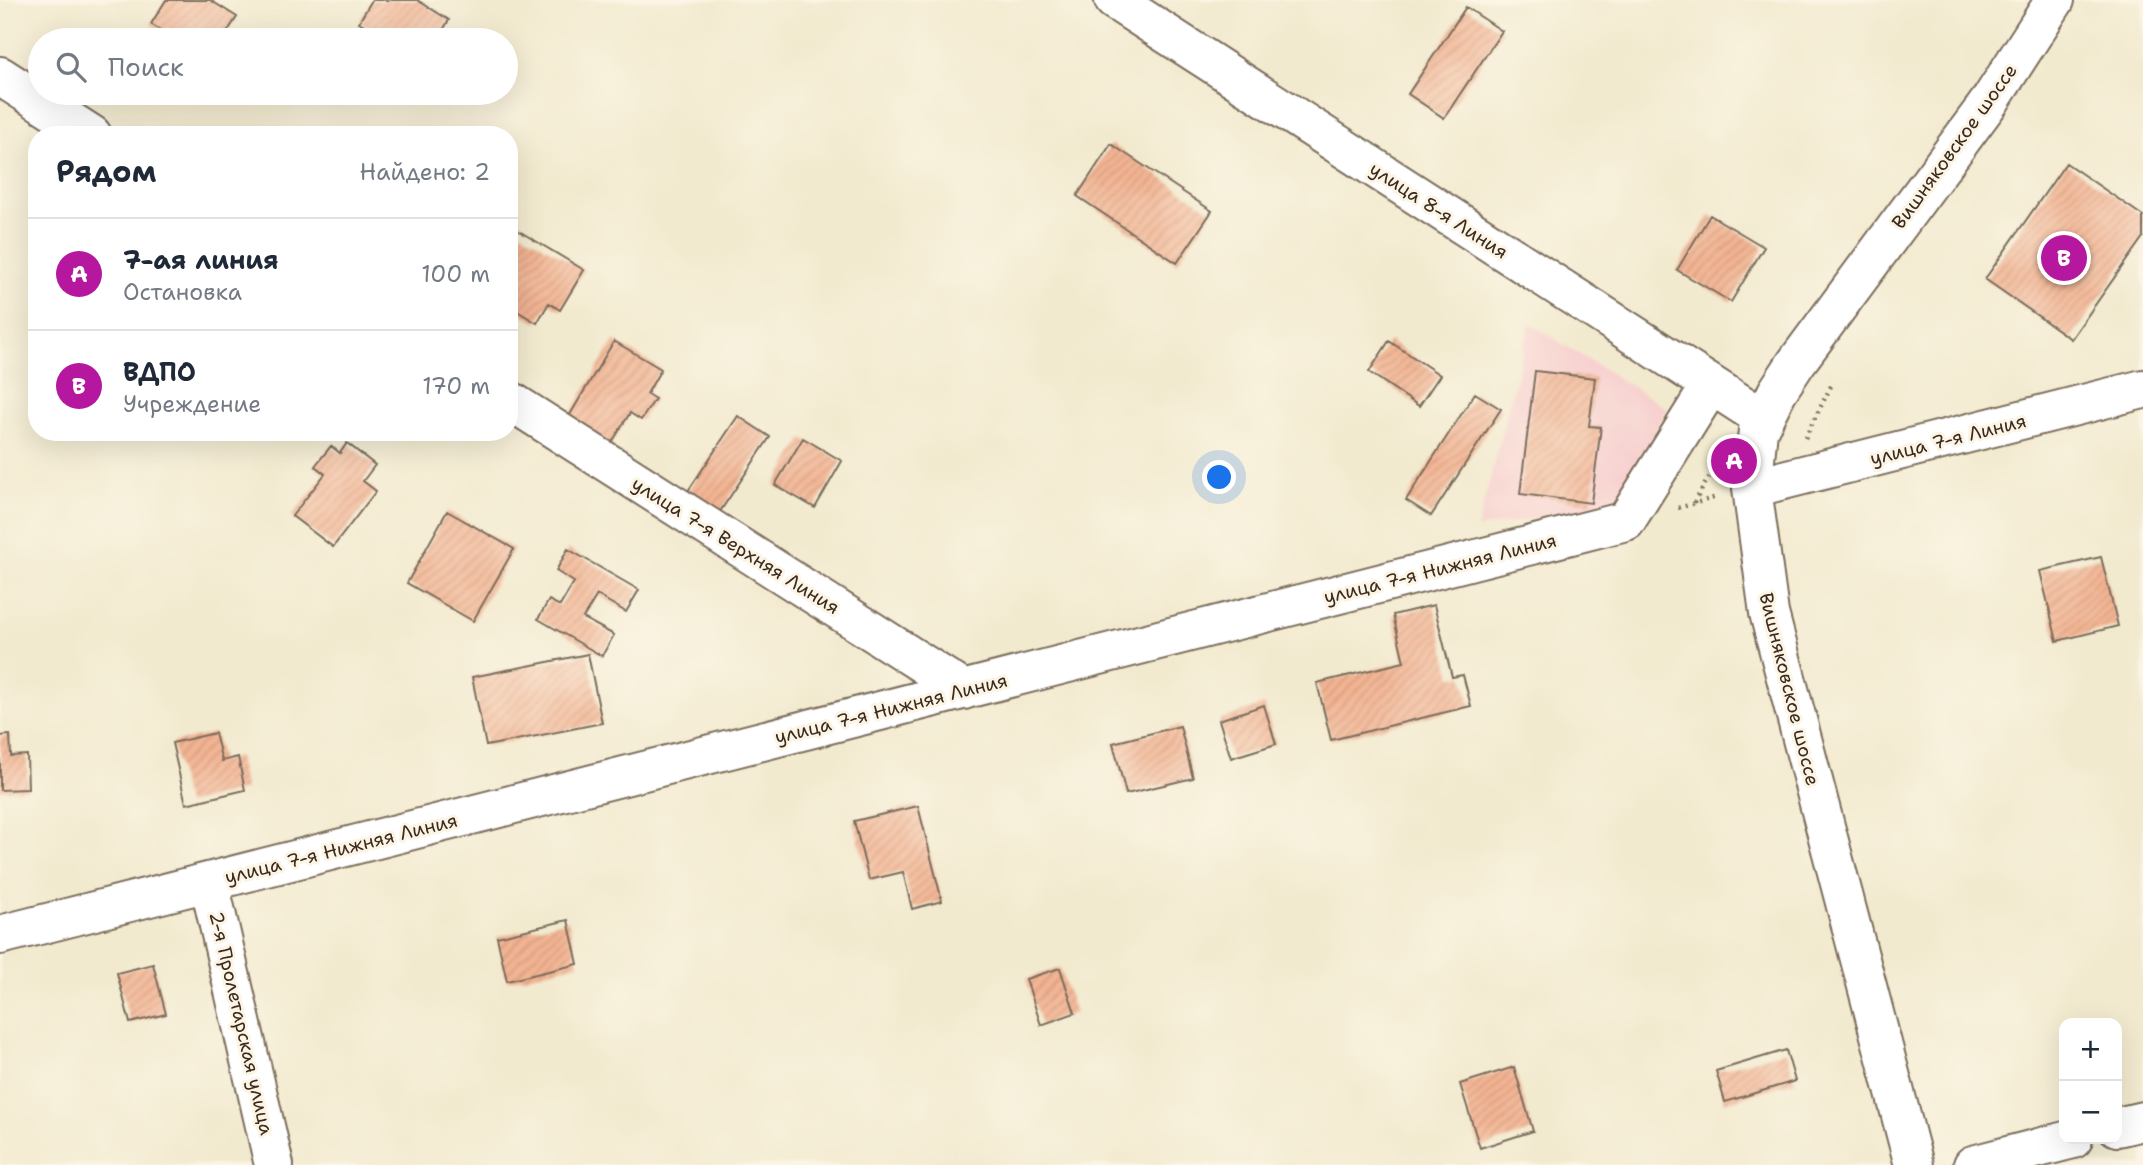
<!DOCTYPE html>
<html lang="ru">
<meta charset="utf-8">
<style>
:root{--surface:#fff;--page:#f2f2f3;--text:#1f2937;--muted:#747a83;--line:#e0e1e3;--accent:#b5179e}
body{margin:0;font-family:"Shantell Sans",sans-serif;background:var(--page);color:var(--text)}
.controls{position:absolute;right:21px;bottom:21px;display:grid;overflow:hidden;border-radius:14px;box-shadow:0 7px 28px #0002}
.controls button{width:63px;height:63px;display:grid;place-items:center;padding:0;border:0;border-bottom:2px solid var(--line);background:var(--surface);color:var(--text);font:35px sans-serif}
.you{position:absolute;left:1220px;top:478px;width:24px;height:24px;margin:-18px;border:5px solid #fff;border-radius:50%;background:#1a73e8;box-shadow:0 0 0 10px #1a73e833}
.badge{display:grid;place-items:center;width:46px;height:46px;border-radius:50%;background:var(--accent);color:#fff;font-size:23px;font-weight:700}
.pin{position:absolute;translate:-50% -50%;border:4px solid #fff;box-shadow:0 2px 7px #0006}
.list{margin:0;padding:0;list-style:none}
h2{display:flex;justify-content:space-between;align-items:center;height:91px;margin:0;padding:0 28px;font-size:30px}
h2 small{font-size:23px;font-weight:400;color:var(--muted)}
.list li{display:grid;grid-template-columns:46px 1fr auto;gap:21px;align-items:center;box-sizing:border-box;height:112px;padding:0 28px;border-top:2px solid var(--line)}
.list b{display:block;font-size:26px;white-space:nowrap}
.list p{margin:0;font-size:23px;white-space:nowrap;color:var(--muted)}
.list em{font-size:23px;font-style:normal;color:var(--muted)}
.icon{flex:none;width:38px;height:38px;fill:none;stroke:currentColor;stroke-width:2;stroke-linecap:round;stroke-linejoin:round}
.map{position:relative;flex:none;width:2143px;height:1165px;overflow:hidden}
.search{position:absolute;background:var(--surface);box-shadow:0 7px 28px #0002;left:28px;top:28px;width:490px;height:77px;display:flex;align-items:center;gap:18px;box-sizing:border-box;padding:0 24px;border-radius:38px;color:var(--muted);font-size:26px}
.panel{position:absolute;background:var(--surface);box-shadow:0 7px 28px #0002;left:28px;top:126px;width:490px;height:315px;border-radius:28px}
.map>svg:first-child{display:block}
</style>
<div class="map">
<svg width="2143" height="1165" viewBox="0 0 2143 1165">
<defs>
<pattern id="building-hatch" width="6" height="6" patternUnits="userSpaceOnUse" patternTransform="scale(1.75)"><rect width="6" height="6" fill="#f3b493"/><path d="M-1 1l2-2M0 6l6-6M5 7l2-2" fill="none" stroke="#d19b7e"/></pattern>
</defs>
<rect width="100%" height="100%" fill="#fcf5e5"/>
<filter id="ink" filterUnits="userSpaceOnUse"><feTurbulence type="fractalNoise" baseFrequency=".0143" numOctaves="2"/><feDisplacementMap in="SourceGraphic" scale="14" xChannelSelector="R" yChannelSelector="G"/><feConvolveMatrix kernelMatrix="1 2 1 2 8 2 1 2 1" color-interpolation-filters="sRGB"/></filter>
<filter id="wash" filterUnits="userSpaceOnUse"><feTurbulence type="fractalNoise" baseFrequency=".00686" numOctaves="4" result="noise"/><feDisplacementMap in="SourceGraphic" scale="28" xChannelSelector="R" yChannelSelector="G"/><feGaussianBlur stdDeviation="1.57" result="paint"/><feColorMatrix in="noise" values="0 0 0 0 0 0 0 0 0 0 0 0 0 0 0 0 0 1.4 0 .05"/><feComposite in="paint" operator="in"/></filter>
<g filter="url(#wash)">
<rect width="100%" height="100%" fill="#f2eacf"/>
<path fill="#f7d0cf" d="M 1530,324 L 1667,408 L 1619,503 L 1477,529 Z"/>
<g id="blocks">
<path fill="url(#building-hatch)" d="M 166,0 L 210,0 L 237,17 L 222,40 L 175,40 L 151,24 Z
M 372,0 L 417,0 L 449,20 L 437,40 L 390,40 L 359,22 Z
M 1466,7 L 1502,31 L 1444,118 L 1408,94 Z
M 1111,144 L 1212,211 L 1177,263 L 1077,196 Z
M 2066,163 L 2143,216 L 2143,237 L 2071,339 L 1985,279 Z
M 1710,215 L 1764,247 L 1731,302 L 1677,270 Z
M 514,228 L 584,270 L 560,310 L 549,303 L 537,323 L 509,306 L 509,237 Z
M 614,341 L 661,369 L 647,394 L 655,399 L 641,420 L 630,413 L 611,444 L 568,418 Z
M 1389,341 L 1440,375 L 1419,406 L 1369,372 Z
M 1535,371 L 1595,378 L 1589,426 L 1601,427 L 1591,503 L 1520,494 Z
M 1475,393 L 1501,409 L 1431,516 L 1406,500 Z
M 738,416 L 770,437 L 719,513 L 688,491 Z
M 803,438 L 842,461 L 815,508 L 775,485 Z
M 347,443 L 375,465 L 363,481 L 376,491 L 333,547 L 292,516 L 325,474 L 315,466 L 331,446 L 340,453 Z
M 447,511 L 514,549 L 473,621 L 407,583 Z
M 568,549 L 639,590 L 626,612 L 597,595 L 583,618 L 614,635 L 602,656 L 538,619 L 549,600 L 560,606 L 574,582 L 556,571 Z
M 2101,557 L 2118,626 L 2057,641 L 2040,571 Z
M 1434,605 L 1452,677 L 1463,675 L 1471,706 L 1331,740 L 1317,683 L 1404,662 L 1393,615 Z
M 588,654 L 602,723 L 486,746 L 472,677 Z
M 1264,705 L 1276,744 L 1231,758 L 1219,720 Z
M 1180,726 L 1193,778 L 1126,794 L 1113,743 Z
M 215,733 L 222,761 L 238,757 L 245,790 L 186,804 L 172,743 Z
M 10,735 L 11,756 L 27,755 L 28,789 L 0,790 L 0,736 Z
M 918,806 L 942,901 L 912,909 L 903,872 L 869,880 L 854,821 Z
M 568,920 L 578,964 L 507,981 L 497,937 Z
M 153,964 L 166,1014 L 130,1023 L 117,973 Z
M 1060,968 L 1075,1013 L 1041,1025 L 1026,979 Z
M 1786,1050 L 1795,1081 L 1725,1102 L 1716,1071 Z
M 1514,1067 L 1533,1131 L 1480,1148 L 1460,1084 Z"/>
</g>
</g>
<g filter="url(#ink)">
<use href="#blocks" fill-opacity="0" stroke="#7b6d5c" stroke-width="2"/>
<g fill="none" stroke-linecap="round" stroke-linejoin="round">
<g stroke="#7b6d5c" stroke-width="42">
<path id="minor" d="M 1114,0 L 1764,419
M 0,76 L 92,135
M 509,400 L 964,690
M 1752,488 L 2143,389
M 209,882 L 274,1165
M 0,935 L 1626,521 L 1711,385
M 2117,1127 L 2143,1121
M 1914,1165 L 1769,613 L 1752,488 L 1758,430 L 1777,392 L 1796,363 L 1990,101 L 2055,0
M 1973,1165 L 2073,1139"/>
</g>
<path stroke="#7b6d5c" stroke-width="4.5" stroke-dasharray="2 5" stroke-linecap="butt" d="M 1805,438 L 1833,382
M 1694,503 L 1716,465
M 1678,508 L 1717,497"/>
<use href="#minor" stroke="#fff" stroke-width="38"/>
</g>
</g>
<g text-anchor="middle" stroke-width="6" stroke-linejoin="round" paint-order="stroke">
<g font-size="19" fill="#3b2a1e" stroke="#fcf5e5">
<text transform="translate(1954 146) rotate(-54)" y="7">Вишняковское шоссе</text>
<text transform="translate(1439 210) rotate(33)" y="7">улица 8-я Линия</text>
<text transform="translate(1948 439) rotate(-14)" y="7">улица 7-я Линия</text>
<text transform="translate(736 545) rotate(32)" y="7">улица 7-я Верхняя Линия</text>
<text transform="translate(1440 568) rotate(-14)" y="7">улица 7-я Нижняя Линия</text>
<text transform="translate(1790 689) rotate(76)" y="7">Вишняковское шоссе</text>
<text transform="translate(891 708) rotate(-14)" y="7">улица 7-я Нижняя Линия</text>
<text transform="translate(341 848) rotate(-14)" y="7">улица 7-я Нижняя Линия</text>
<text transform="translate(242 1023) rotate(77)" y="7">2-я Пролетарская улица</text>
</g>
</g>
</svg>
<div class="controls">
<button>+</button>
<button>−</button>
</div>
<div class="you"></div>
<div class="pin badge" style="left:1734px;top:461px">A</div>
<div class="pin badge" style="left:2064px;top:258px">B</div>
<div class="search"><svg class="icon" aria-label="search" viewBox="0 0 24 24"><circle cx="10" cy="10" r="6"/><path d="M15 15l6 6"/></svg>Поиск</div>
<section class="panel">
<h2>Рядом<small>Найдено: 2</small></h2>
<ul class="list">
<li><span class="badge">A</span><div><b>7-ая линия</b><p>Остановка</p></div><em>100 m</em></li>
<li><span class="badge">B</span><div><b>ВДПО</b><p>Учреждение</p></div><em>170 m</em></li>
</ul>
</section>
</div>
